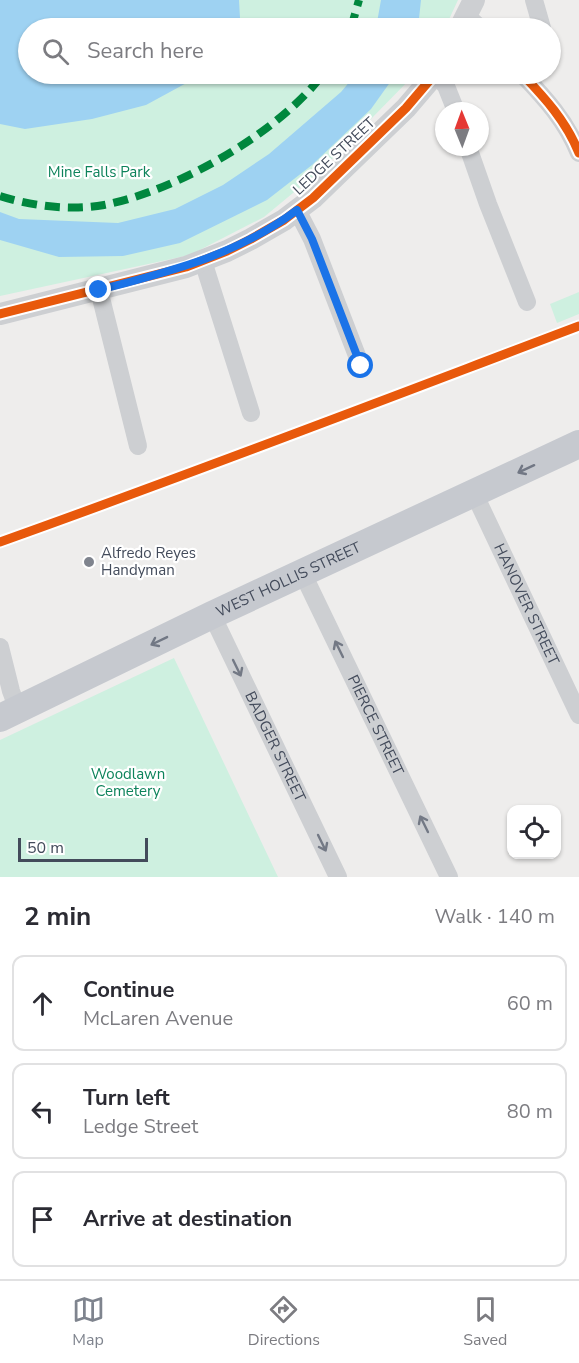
<!DOCTYPE html>
<meta charset="utf-8">
<style>
:root{--surface:#fff;--page:#f2f2f3;--text:#2b2b33;--muted:#7c7c81;--line:#e1e1e2;--accent:#7f848e}
body{margin:0;font-family:"Nunito Sans",sans-serif;background:var(--page);color:var(--text)}
.controls{position:absolute;right:18px;bottom:18px;display:grid;overflow:hidden;border-radius:12px;box-shadow:0 2px 4px #0004}
.controls button{width:54px;height:54px;display:grid;place-items:center;padding:0;border:0;border-bottom:2px solid var(--line);background:var(--surface);color:var(--text);font:30px sans-serif}
.compass{position:absolute;left:435px;top:102px;width:54px;height:54px;border-radius:50%;background:var(--surface);box-shadow:0 2px 4px #0004;rotate:359deg}
.scale{position:absolute;left:18px;bottom:15px;width:130px;box-sizing:border-box;padding-left:6px;border:3px solid #434b5b;border-top:0;font-size:16px;line-height:21px;white-space:nowrap;color:#434b5b;-webkit-text-stroke:4px #fff;paint-order:stroke}
.stop{position:absolute;width:18px;height:18px;margin:-14px;border:4px solid #1a73e8;border-radius:50%;background:#fff}
.stop.end{background:#1a73e8;border-color:#fff;box-shadow:0 2px 6px #0008}
.list{margin:0;padding:0;list-style:none}
h2{display:flex;justify-content:space-between;align-items:center;height:78px;margin:0;padding:0 24px;font-size:26px}
h2 small{font-size:20px;font-weight:400;color:var(--muted)}
.list li{display:grid;grid-template-columns:39px 1fr auto;gap:18px;align-items:center;box-sizing:border-box;height:96px;margin:0 12px 12px;padding:0 12px;border:2px solid var(--line);border-radius:12px}
.list b{display:block;font-size:22px;white-space:nowrap}
.list p{margin:0;font-size:20px;white-space:nowrap;color:var(--muted)}
.list em{font-size:20px;font-style:normal;color:var(--muted)}
.icon{flex:none;width:33px;height:33px;fill:none;stroke:currentColor;stroke-width:2;stroke-linecap:round;stroke-linejoin:round}
.map{position:relative;flex:none;width:579px;height:877px;overflow:hidden}
.search{position:absolute;background:var(--surface);box-shadow:0 2px 4px #0004;left:18px;right:18px;top:18px;height:66px;display:flex;align-items:center;gap:15px;box-sizing:border-box;padding:0 21px;border-radius:33px;color:var(--muted);font-size:22px}
.sheet{height:402px;background:var(--surface)}
nav{display:flex;justify-content:space-around;align-items:center;box-sizing:border-box;height:84px;border-top:2px solid var(--line);background:var(--surface);font-size:16px;color:var(--muted)}
nav a{display:grid;justify-items:center;gap:3px}
nav .on{color:var(--accent)}
.map>svg:first-child{display:block}
</style>
<div class="map">
<svg width="579" height="877" viewBox="0 0 579 877">
<rect width="100%" height="100%" fill="#eeedec"/>
<path fill="#cef0e0" d="M 0,0 L 458,0 L 445,28 L 28,28 L 28,74 L 415,74 L 322,169 L 264,217 L 190,255 L 0,296 Z
M 579,292 L 579,314 L 557,323 L 550,304 Z
M 174,658 L 278,877 L 0,877 L 0,740 Z"/>
<path fill="#9ed2f2" d="M 0,0 L 239,0 L 240,18 L 237,28 L 28,28 L 28,74 L 203,74 L 146,105 L 92,119 L 25,129 L 0,124 Z
M 381,0 L 421,0 L 418,28 L 376,28 Z
M 356,74 L 396,74 L 371,109 L 312,165 L 267,200 L 180,243 L 123,256 L 59,257 L 0,240 L 0,212 L 19,219 L 118,223 L 175,209 L 223,185 L 269,154 L 341,92 Z"/>
<g fill="none" stroke-linecap="round" stroke-linejoin="round">
<g stroke="#cdcfd2" stroke-width="18">
<path d="M 534,0 L 542,28"/>
<path d="M 467,16 L 480,28"/>
<path d="M 435,74 L 446,86 L 456,111"/>
<path d="M 522,74 C 545,98 566,121 579,153"/>
<path d="M 468,147 L 488,204 L 527,302"/>
<path d="M 297,210 L 312,239 L 361,366"/>
<path d="M 203,261 L 251,413"/>
<path d="M 99,290 L 138,446"/>
<path id="s1" d="M 474,493 L 579,715"/>
<path id="s2" d="M 302,572 L 449,877"/>
<path id="s3" d="M 212,615 L 338,877"/>
<path d="M 0,647 L 11,691 L 18,710"/>
</g>
<path stroke="#cdcfd2" stroke-width="22" d="M 460,28 L 474,0
M 0,314 L 186,267 L 227,251 L 251,239 L 284,220 L 313,198 L 406,108 L 435,74"/>
<path stroke="#c6c9cf" stroke-width="28" id="s4" d="M 0,718 L 212,615 L 579,444"/>
<path stroke="#00873e" stroke-width="8" stroke-dasharray="15 8" stroke-linecap="butt" d="M 351,28 L 359,0
M 0,196 C 32,206 71,211 104,205 C 176,191 279,133 323,74"/>
<g stroke="#fff" stroke-width="13">
<path id="cycleway" d="M 522,74 C 545,98 566,121 579,153
M 0,314 L 186,267 L 227,251 L 251,239 L 284,220 L 313,198 L 406,108 L 435,74
M 0,542 C 194,473 386,399 579,326"/>
</g>
<use href="#cycleway" stroke="#e8590c" stroke-width="9"/>
</g>
<defs><path id="oneway-shaft" d="M-6 0H5M1.5-3L5.5 0L1.5 3" fill="none" stroke-width="1.6" stroke-linecap="round" stroke-linejoin="round" transform="scale(1.5)"/></defs>
<g stroke="#717784">
<use href="#oneway-shaft" transform="translate(526 469) rotate(155)"/>
<use href="#oneway-shaft" transform="translate(159 641) rotate(154)"/>
</g>
<g stroke="#737985">
<use href="#oneway-shaft" transform="translate(339 649) rotate(-116)"/>
<use href="#oneway-shaft" transform="translate(237 668) rotate(64)"/>
<use href="#oneway-shaft" transform="translate(424 824) rotate(-116)"/>
<use href="#oneway-shaft" transform="translate(322 843) rotate(64)"/>
</g>
<g fill="none" stroke-linecap="round" stroke-linejoin="round">
<path stroke="#1a73e8" stroke-width="8" d="M 99,290 C 171,271 237,255 297,210 L 312,239 L 361,366"/>
</g>
<circle fill="#7f848e" stroke="#fff" stroke-width="2" cx="89" cy="562" r="6"/>
<g text-anchor="middle" stroke-width="4.5" stroke-linejoin="round" paint-order="stroke">
<g font-size="15" fill="#434b5b" stroke="#fff">
<text transform="translate(334 156) rotate(-43)" y="5">LEDGE STREET</text>
<text dy="5" stroke="none"><textPath href="#s4" startOffset="320">WEST HOLLIS STREET</textPath></text>
<text dy="5" stroke="none"><textPath href="#s1" startOffset="123">HANOVER STREET</textPath></text>
<text dy="5" stroke="none"><textPath href="#s2" startOffset="170">PIERCE STREET</textPath></text>
<text dy="5" stroke="none"><textPath href="#s3" startOffset="146">BADGER STREET</textPath></text>
</g>
<g font-size="15" fill="#0d835b" stroke="#fff">
<text x="99" y="177">Mine Falls Park</text>
<text x="128" y="779">Woodlawn<tspan x="128" dy="17">Cemetery</tspan></text>
</g>
<g font-size="15" fill="#434b5b" stroke="#fff" text-anchor="start">
<text x="101" y="558">Alfredo Reyes<tspan x="101" dy="17">Handyman</tspan></text>
</g>
</g>
</svg>
<div class="controls">
<button><svg class="icon" aria-label="locate" viewBox="0 0 24 24"><circle cx="12" cy="12" r="6"/><path d="M12 2v4M12 18v4M2 12h4M18 12h4"/></svg></button>
</div>
<svg class="compass" viewBox="-18 -18 36 36"><path d="M0-13l5 13h-10z" fill="#e53935"/><path d="M0 13l5-13h-10z" fill="#7c7c81"/></svg>
<div class="scale">50 m</div>
<div class="stop" style="left:361px;top:366px"></div>
<div class="stop end" style="left:99px;top:290px"></div>
<div class="search"><svg class="icon" aria-label="search" viewBox="0 0 24 24"><circle cx="10" cy="10" r="6"/><path d="M15 15l6 6"/></svg>Search here</div>
</div>
<section class="sheet">
<h2>2 min<small>Walk · 140 m</small></h2>
<ul class="list">
<li><svg class="icon" aria-label="ahead" viewBox="0 0 24 24"><path d="M12 20V5M6 11l6-6 6 6"/></svg><div><b>Continue</b><p>McLaren Avenue</p></div><em>60 m</em></li>
<li><svg class="icon" aria-label="left" viewBox="0 0 24 24"><path d="M17 20v-9H6M10 6l-5 5 5 5"/></svg><div><b>Turn left</b><p>Ledge Street</p></div><em>80 m</em></li>
<li><svg class="icon" aria-label="arrive" viewBox="0 0 24 24"><path d="M6 21V4h12l-3 4 3 4H6"/></svg><div><b>Arrive at destination</b></div></li>
</ul>
</section>
<nav>
<a class="on"><svg class="icon" aria-label="map" viewBox="0 0 24 24"><path d="M3 6l6-2 6 2 6-2v14l-6 2-6-2-6 2zM9 4v14M15 6v14"/></svg>Map</a>
<a><svg class="icon" aria-label="directions" viewBox="0 0 24 24"><path d="M12 3l9 9-9 9-9-9zM9 14v-3h6M13 9l2 2-2 2"/></svg>Directions</a>
<a><svg class="icon" aria-label="saved" viewBox="0 0 24 24"><path d="M7 4h10v16l-5-4-5 4z"/></svg>Saved</a>
</nav>
